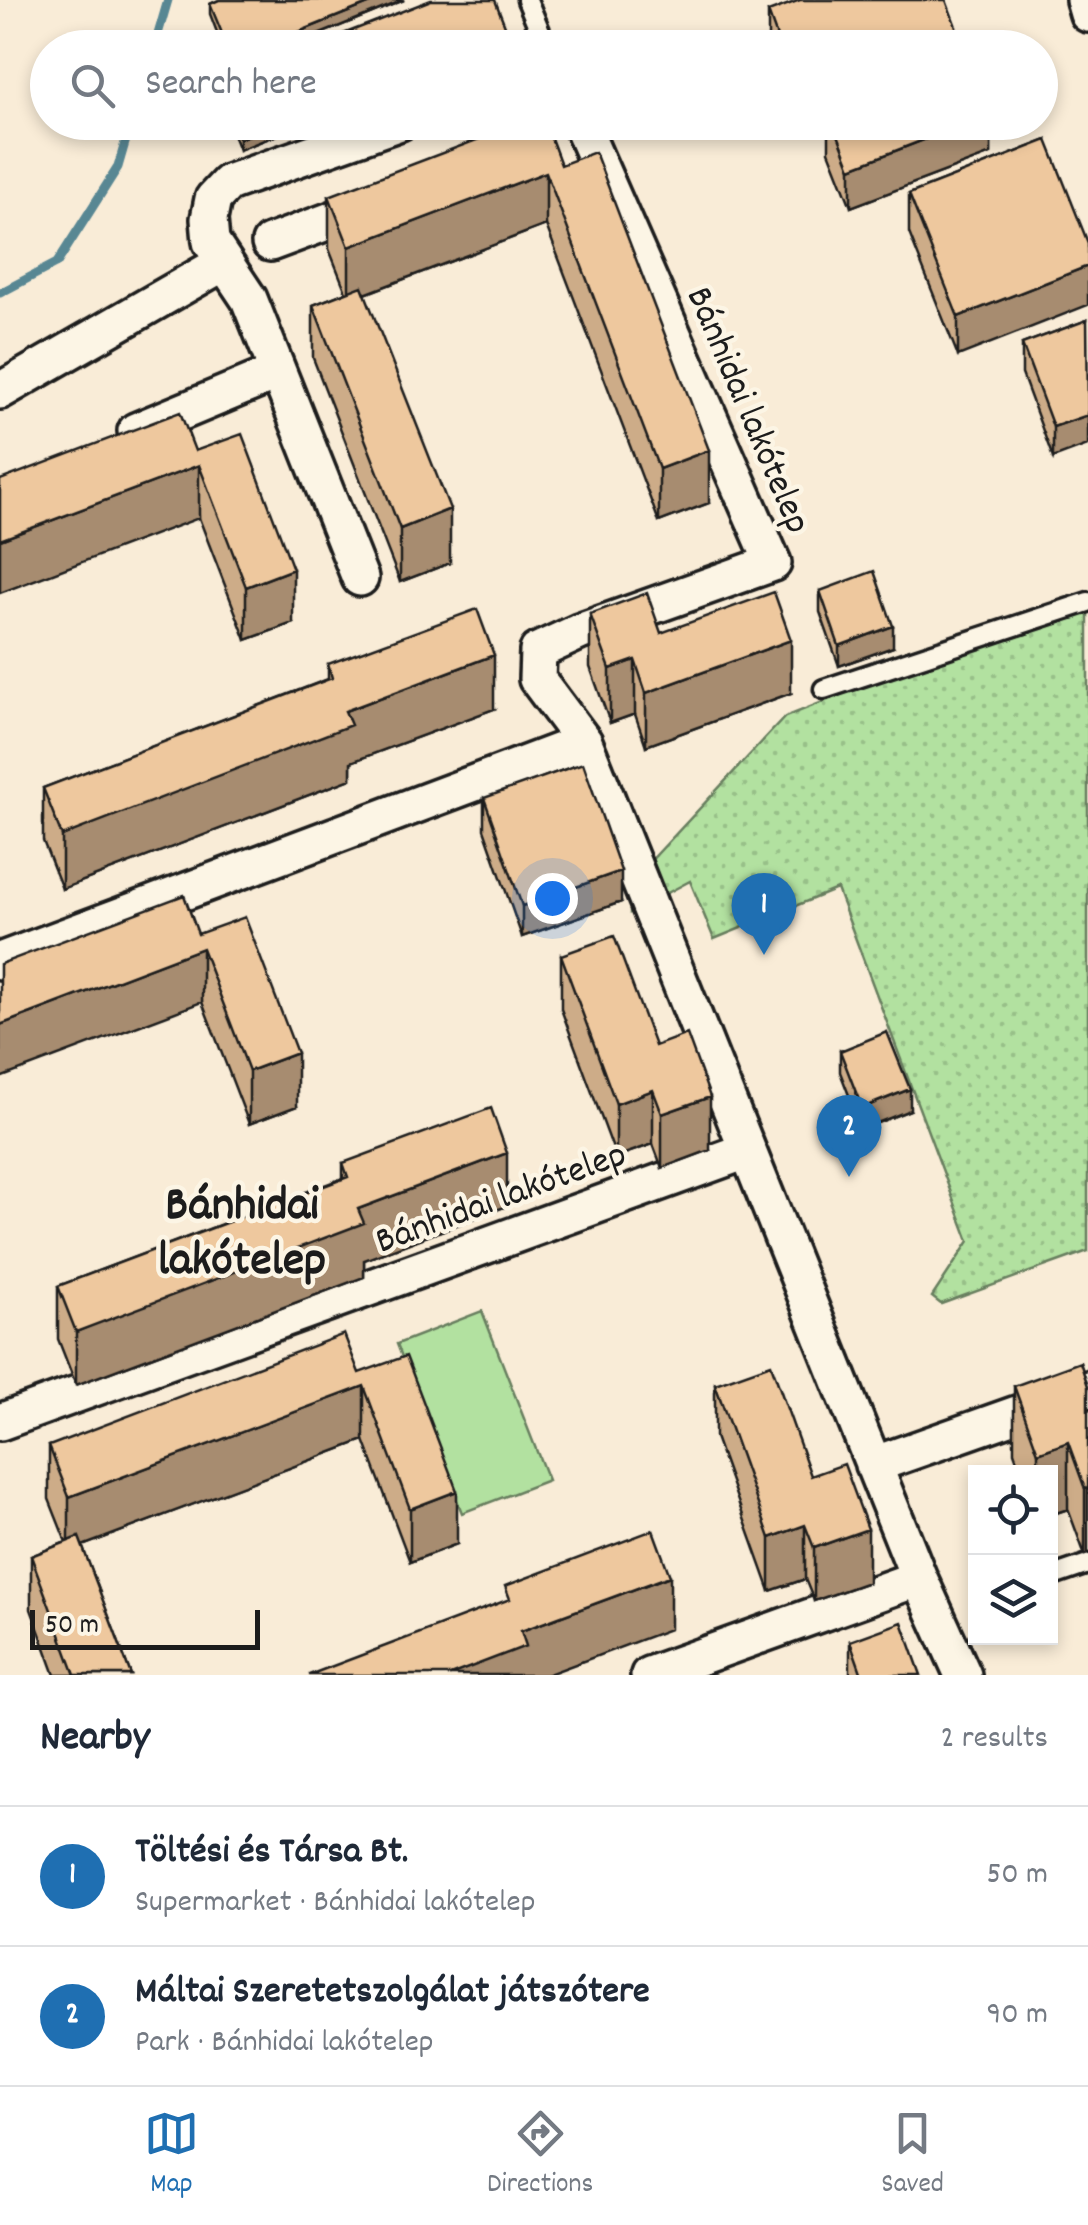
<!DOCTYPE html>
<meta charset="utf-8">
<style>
:root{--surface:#fff;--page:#f2f2f3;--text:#1f2937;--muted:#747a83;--line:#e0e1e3;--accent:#1f6fb2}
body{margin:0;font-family:Dekko,sans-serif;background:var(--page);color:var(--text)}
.controls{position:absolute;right:30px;bottom:30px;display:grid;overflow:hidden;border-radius:0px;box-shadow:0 5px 15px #0003}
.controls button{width:90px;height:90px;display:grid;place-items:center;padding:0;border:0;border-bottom:2px solid var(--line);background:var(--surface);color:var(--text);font:50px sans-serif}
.scale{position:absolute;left:30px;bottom:25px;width:230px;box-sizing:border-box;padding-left:10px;border:5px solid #1c1c1c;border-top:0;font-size:28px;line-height:35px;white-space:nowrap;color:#1c1c1c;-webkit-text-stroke:8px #fcf5e5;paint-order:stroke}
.you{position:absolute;left:552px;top:898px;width:35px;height:35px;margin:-25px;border:8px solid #fff;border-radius:50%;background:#1a73e8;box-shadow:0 0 0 15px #1a73e833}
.badge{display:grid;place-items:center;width:65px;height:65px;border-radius:50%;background:var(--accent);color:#fff;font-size:32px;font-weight:700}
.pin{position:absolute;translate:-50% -82px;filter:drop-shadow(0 2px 5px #0008)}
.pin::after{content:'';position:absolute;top:52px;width:35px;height:30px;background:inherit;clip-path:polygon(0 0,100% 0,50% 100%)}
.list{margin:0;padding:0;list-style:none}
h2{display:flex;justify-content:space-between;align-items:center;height:130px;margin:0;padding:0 40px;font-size:42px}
h2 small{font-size:32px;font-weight:400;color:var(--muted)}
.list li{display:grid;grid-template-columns:65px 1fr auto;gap:30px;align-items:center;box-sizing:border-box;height:140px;padding:0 40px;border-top:2px solid var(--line)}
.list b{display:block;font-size:38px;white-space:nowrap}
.list p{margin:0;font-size:32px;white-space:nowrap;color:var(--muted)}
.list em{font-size:32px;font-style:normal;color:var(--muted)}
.icon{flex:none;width:55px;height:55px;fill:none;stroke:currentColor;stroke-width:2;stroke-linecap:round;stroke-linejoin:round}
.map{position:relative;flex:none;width:1088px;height:1675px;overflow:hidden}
.search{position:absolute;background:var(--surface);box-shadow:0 5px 15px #0003;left:30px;right:30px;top:30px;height:110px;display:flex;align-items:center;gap:25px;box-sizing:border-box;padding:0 35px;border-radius:55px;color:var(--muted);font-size:38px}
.sheet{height:410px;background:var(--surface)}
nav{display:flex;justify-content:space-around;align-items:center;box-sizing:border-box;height:140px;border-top:2px solid var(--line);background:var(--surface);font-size:28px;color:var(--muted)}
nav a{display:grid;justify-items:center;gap:5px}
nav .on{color:var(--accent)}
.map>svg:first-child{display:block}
</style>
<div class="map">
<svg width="1088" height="1675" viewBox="0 0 1088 1675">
<defs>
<pattern id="grass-dots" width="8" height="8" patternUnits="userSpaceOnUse" patternTransform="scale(2.5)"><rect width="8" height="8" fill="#b2e1a0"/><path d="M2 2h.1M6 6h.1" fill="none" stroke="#98c089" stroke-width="1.8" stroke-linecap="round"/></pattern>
</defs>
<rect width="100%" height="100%" fill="#f9ecd7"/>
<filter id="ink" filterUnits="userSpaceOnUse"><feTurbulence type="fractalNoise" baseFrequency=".01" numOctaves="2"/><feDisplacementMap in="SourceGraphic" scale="20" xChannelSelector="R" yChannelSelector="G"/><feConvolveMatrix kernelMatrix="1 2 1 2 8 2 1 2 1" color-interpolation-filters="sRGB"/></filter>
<g filter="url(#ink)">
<path fill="url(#grass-dots)" stroke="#677e5e" stroke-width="2.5" d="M 1088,596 L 1088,1251 L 941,1304 L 932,1297 L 969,1241 L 837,889 L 714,939 L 690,881 L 630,913 L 631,882 L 785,717 Z"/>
<path fill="#b2e1a0" stroke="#677e5e" stroke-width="2.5" d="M 482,1311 L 548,1480 L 462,1513 L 397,1344 Z"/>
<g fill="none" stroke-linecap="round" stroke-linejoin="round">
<path stroke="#598793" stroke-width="9" d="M 154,48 L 168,0
M 0,293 L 57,263 L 118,167 L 131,122"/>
<g stroke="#1c1c1c" stroke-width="25">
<path id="service" d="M 527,0 L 547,48
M 824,689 L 1088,602
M 1050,1577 L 1088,1564"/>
</g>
<g stroke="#1c1c1c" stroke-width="42">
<path id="minor" d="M 1084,0 L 1088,14
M 580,122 L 773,563 L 579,632 L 538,651 L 537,679 L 584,742 L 919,1578 L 963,1675
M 270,243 L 375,204
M 0,391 L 223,263
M 136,431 L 278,372
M 360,578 L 249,299 L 211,242 L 209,219 L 213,199 L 228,183 L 400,122
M 0,961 L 584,742
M 0,1422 L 746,1151
M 873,1465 L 1088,1389
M 649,1675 L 919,1578"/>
</g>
<use href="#service" stroke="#fcf5e5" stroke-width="18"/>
<use href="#minor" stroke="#fcf5e5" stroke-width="35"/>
</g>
<path fill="#cdac88" stroke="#1c1c1c" stroke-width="2.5" d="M 219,0 L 404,0 L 286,48 L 223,48 L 210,14 L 210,4 Z
M 768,12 L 964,48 L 768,48 Z
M 228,122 L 310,122 L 239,150 Z
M 829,122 L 991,122 L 991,154 L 851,207 L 829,151 Z
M 1047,140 L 958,356 L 909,233 L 909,194 Z
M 561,165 L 709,503 L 659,522 L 546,225 L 365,294 L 450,563 L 400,582 L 313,358 L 313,305 L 346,292 L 329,249 L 329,196 Z
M 1087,320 L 1053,458 L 1022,374 L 1022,344 Z
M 195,451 L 293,623 L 246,640 L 199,518 Z
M 820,591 L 893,647 L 839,666 L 820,612 Z
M 590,614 L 661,633 L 791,693 L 646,746 L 635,714 L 610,723 L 590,667 Z
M 328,664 L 494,709 L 351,762 L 351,779 L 62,889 L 43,841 L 43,788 L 328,679 Z
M 484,798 L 621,902 L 522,937 L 484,829 Z
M 198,934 L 297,1106 L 249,1124 L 202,1002 Z
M 561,955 L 655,1046 L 710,1150 L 662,1168 L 653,1144 L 616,1157 L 561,1009 Z
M 840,1051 L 910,1110 L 862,1129 L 840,1072 Z
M 343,1163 L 507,1206 L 364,1260 L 364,1277 L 76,1385 L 58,1339 L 58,1286 L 343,1178 Z
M 359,1373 L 457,1544 L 410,1562 L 364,1440 L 82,1546 L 131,1675 L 55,1675 L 31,1609 L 31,1556 L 66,1542 L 49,1499 L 49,1446 Z
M 715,1384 L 811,1476 L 868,1582 L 814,1601 L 805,1579 L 770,1591 L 715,1437 Z
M 1014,1386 L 1088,1386 L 1085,1555 L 1068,1509 L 1050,1515 L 1050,1472 L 1021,1472 L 1014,1452 Z
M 850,1641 L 921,1675 L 850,1675 Z"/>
<path fill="#a78c6f" stroke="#1c1c1c" stroke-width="2.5" d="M 378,0 L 404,0 L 286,48 L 259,48 Z
M 885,34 L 885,48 L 850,48 Z
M 509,36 L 509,47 L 478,48 Z
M 283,122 L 310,122 L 239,150 L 239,139 Z
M 970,122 L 991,122 L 991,154 L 851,207 L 851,168 Z
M 546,172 L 546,225 L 349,300 L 349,247 Z
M 1088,266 L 1088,305 L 958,356 L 958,317 Z
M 1088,415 L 1088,445 L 1053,458 L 1053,427 Z
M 709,450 L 709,503 L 659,522 L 659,469 Z
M 199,465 L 199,518 L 0,593 L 0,540 Z
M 450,509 L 450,563 L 400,582 L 400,529 Z
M 293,569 L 293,623 L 246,640 L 246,587 Z
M 893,626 L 893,647 L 839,666 L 839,646 Z
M 791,640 L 791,693 L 646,746 L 646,693 Z
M 494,655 L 494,709 L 351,762 L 351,779 L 62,889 L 62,836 L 345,711 Z
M 635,660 L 635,714 L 610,723 L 610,669 Z
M 621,871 L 621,902 L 522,937 L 522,906 Z
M 202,948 L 202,1002 L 0,1078 L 0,1025 Z
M 297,1053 L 297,1106 L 249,1124 L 249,1071 Z
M 910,1089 L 910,1110 L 862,1129 L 862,1108 Z
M 653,1090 L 653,1144 L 616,1157 L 616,1104 Z
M 710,1097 L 710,1150 L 662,1168 L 662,1114 Z
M 507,1153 L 507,1206 L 364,1260 L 364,1277 L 76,1385 L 76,1332 L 358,1209 Z
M 364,1386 L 364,1440 L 69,1551 L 69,1497 Z
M 1068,1442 L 1068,1509 L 1050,1515 L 1050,1472 L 1038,1472 L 1038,1453 Z
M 1088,1488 L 1088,1554 L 1085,1555 L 1085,1489 Z
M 457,1491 L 457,1544 L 410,1562 L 410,1509 Z
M 805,1525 L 805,1579 L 770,1591 L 770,1538 Z
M 868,1529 L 868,1582 L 814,1601 L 814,1548 Z
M 670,1576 L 670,1629 L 546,1675 L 450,1675 L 521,1631 Z"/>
<path fill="#eec89e" stroke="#1c1c1c" stroke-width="2.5" d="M 219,0 L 378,0 L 259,48 L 228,48 L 210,4 Z
M 431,0 L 495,0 L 509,36 L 478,48 L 307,48 Z
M 800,0 L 946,0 L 964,48 L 890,48 L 885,34 L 850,48 L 781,48 L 768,12 Z
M 232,122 L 283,122 L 239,139 Z
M 524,122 L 545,122 L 561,165 L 595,152 L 709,450 L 659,469 L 546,172 L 349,247 L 329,196 Z
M 833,122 L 970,122 L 851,168 Z
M 1047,140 L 1088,243 L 1088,266 L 958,317 L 909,194 Z
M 362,286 L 450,509 L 400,529 L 313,305 Z
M 1087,320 L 1088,415 L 1053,427 L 1022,344 Z
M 180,412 L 195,451 L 242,434 L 293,569 L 246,587 L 199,465 L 0,540 L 0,480 Z
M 874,571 L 893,626 L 839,646 L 820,591 Z
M 774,592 L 791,640 L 646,693 L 635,660 L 610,669 L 590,614 L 647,593 L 661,633 Z
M 477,609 L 494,655 L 345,711 L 351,725 L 62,836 L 43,788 L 332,678 L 328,664 Z
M 583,763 L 621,871 L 522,906 L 484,798 Z
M 184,895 L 198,934 L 245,917 L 297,1053 L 249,1071 L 202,948 L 0,1025 L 0,964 Z
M 614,936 L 655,1046 L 687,1034 L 710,1097 L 662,1114 L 653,1090 L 616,1104 L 561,955 Z
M 887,1032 L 910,1089 L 862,1108 L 840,1051 Z
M 491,1108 L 507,1153 L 358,1209 L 364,1223 L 76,1332 L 58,1286 L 348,1177 L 343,1163 Z
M 344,1334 L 359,1373 L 406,1356 L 457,1491 L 410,1509 L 364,1386 L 69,1497 L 49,1446 Z
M 1080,1362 L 1088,1386 L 1088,1488 L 1085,1489 L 1068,1442 L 1038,1453 L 1014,1386 Z
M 771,1364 L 811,1476 L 844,1464 L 868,1529 L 814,1548 L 805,1525 L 770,1538 L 715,1384 Z
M 653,1530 L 670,1576 L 521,1631 L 526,1646 L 450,1675 L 309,1675 L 510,1599 L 505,1586 Z
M 79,1537 L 131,1675 L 75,1675 L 31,1556 Z
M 902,1622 L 921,1675 L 862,1675 L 850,1641 Z"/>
</g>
<g text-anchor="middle" stroke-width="9" stroke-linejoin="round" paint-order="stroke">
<g font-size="38" fill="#1c1c1c" stroke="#fcf5e5">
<text transform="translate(751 409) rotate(67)" y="13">Bánhidai lakótelep</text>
<text transform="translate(500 1195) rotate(-20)" y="13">Bánhidai lakótelep</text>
</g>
<g font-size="48" font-weight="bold" fill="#1c1c1c" stroke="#fcf5e5">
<text x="242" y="1218">Bánhidai<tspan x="242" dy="55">lakótelep</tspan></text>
</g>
</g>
</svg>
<div class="controls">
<button><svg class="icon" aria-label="locate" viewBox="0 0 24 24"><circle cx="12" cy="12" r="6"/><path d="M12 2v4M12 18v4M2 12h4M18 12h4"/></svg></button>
<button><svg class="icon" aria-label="layers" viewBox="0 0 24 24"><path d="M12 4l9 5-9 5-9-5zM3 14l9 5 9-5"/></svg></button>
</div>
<div class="scale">50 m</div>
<div class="you"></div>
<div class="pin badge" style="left:764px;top:955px">1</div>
<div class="pin badge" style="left:849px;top:1177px">2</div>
<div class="search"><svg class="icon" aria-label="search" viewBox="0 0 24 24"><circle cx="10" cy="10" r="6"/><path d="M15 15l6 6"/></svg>Search here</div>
</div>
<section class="sheet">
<h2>Nearby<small>2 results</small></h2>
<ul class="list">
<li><span class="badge">1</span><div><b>Töltési és Társa Bt.</b><p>Supermarket · Bánhidai lakótelep</p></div><em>50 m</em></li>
<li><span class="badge">2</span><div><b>Máltai Szeretetszolgálat játszótere</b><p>Park · Bánhidai lakótelep</p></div><em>90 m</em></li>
</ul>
</section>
<nav>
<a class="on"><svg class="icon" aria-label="map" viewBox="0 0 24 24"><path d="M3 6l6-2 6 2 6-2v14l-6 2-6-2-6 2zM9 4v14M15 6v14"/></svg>Map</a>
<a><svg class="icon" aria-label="directions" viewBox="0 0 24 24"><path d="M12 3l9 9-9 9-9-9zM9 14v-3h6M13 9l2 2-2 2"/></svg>Directions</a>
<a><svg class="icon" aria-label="saved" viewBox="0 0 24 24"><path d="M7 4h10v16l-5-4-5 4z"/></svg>Saved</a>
</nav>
